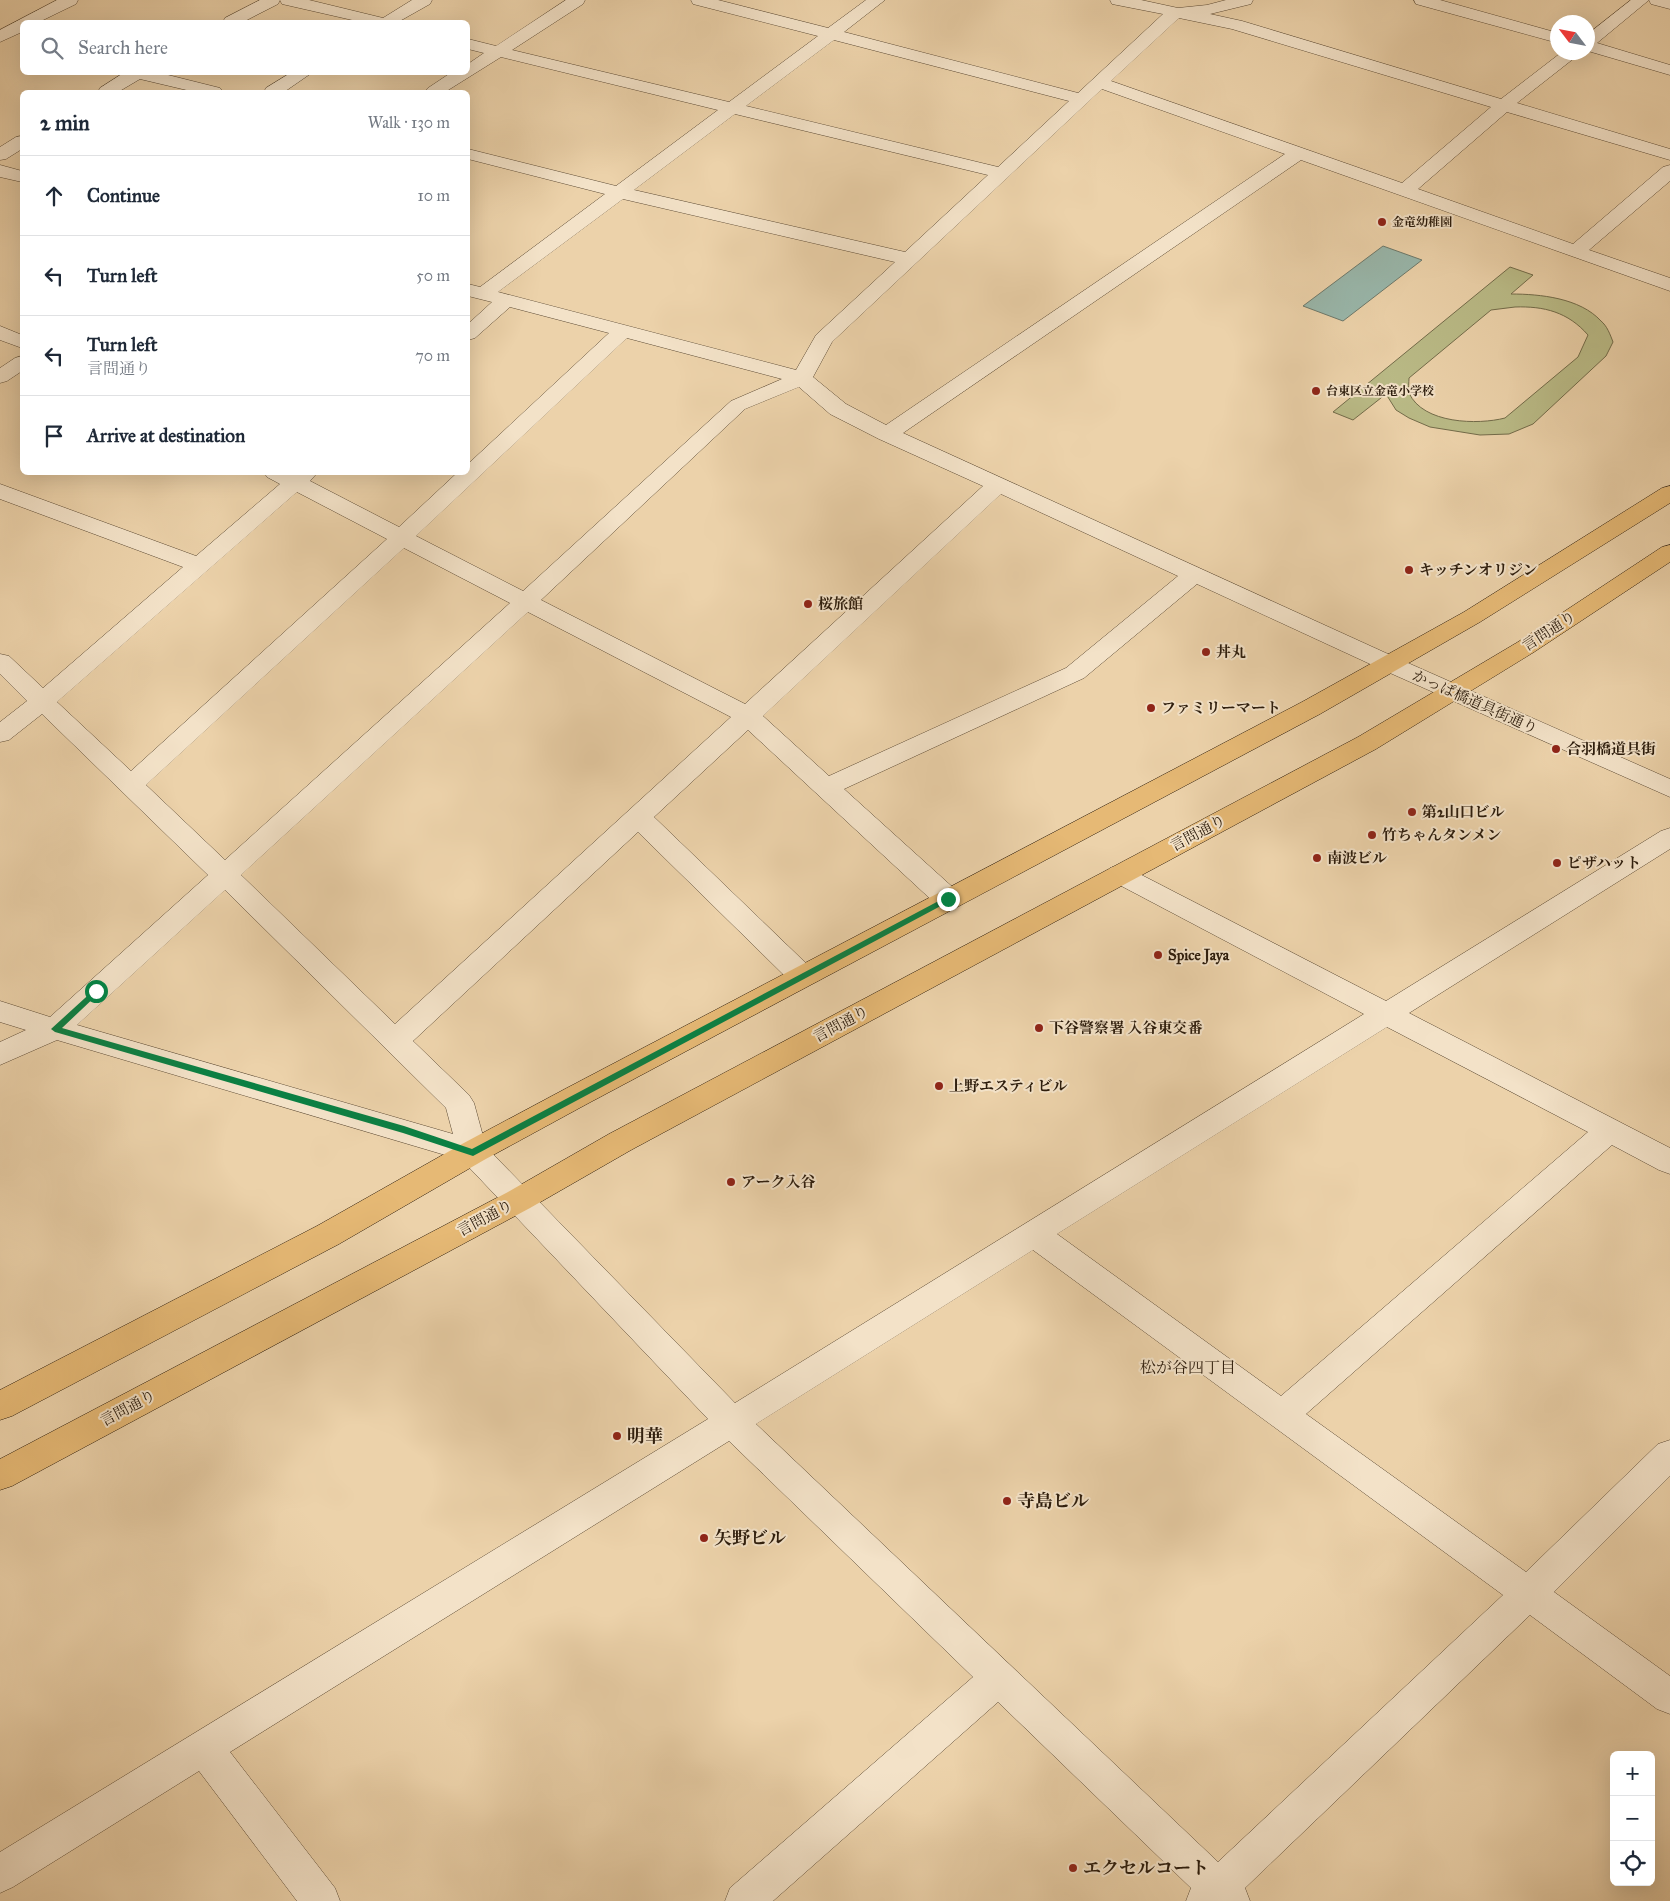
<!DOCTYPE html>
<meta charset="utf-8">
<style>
:root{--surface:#fff;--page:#f2f2f3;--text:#1f2937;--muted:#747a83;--line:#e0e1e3}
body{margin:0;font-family:"IM FELL Great Primer","Noto Serif JP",serif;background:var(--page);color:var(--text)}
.controls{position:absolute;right:15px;bottom:15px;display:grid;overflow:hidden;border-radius:8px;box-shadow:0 5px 20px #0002}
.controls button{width:45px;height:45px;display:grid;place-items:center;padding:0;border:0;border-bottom:1px solid var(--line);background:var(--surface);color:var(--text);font:25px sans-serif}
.compass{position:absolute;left:1550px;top:15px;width:45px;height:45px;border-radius:50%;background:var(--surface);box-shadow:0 5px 20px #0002;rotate:302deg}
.stop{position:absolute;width:15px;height:15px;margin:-11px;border:4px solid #0b8043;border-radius:50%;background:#fff}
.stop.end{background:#0b8043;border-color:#fff;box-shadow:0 1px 5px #0008}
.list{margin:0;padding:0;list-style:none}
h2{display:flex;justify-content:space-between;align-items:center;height:65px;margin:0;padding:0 20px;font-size:21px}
h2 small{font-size:16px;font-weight:400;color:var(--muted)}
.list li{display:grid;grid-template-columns:32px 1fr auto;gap:15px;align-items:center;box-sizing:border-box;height:80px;padding:0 20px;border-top:1px solid var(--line)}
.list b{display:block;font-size:19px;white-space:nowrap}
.list p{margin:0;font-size:16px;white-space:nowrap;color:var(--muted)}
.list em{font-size:16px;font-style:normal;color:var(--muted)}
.icon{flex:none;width:28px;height:28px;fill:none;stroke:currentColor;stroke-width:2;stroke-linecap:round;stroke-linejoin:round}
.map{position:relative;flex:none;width:1670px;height:1901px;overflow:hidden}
.search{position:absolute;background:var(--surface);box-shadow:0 5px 20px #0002;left:20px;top:20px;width:450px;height:55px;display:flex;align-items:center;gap:12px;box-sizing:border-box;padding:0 18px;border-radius:8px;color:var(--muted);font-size:19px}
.panel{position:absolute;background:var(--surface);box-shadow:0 5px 20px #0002;left:20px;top:90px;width:450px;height:385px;border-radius:8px}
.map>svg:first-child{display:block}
</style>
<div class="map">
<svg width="1670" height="1901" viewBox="0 0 1670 1901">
<rect width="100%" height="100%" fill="#ecd2aa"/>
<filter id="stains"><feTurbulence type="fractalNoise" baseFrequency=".004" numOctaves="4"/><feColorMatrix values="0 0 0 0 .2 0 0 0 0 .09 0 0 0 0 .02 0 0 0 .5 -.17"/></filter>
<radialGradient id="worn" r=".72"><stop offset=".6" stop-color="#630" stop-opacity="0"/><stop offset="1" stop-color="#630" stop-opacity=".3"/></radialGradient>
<path fill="#babb87" stroke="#736c4a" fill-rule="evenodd" d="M 1510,267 L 1533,275 L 1511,294 C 1540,294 1580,298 1601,321 C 1607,326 1610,334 1613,342 L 1606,356 L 1533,424 L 1509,434 L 1480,435 L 1430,427 L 1409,418 L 1396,410 L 1386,394 L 1353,420 L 1333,412 ZM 1515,307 C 1544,306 1568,312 1588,335 L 1578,357 L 1505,418 C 1478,425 1423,424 1409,393 C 1408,389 1409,382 1409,378 L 1491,310 Z"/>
<path fill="#99b7ab" stroke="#6d796b" d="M 1383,246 L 1422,260 L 1343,321 L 1303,306 Z"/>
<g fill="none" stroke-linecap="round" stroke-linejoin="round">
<g stroke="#5c4a34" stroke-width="1">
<path id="minor" d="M 57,0 L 78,0 L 76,4 L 39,22 L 22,22 L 22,32 L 0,42 L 0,30 Z
M 260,0 L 309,0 L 383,18 L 412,0 L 432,0 L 430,4 L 398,22 L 361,22 L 282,4 L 280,0 L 278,4 L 243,22 L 223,22 L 225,18 Z
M 566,0 L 585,0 L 583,4 L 512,50 L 729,102 L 818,36 L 693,4 L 691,0 L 718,0 L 828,28 L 866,0 L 885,0 L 844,32 L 1078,93 L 1163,14 L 1112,4 L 1110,0 L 1141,0 L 1178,8 L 1207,5 L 1226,0 L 1253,0 L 1251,4 L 1210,14 L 1242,21 L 1501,99 L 1562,52 L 1582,52 L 1517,103 L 1670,149 L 1670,160 L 1507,112 L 1418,189 L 1573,244 L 1663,167 L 1670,165 L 1670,181 L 1589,250 L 1670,278 L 1670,291 L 1301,160 L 903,433 L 1399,659 L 1670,779 L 1670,797 L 1381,669 L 1197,584 L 1084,678 L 844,789 L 958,892 L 961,899 L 958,906 L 948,908 L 938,906 L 748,730 L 654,817 L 812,969 L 816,976 L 812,983 L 802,986 L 792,983 L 638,832 L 413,1041 L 469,1095 L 474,1103 L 486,1147 L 735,1403 L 1364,1014 L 1110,880 L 1106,874 L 1110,868 L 1119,865 L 1128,868 L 1386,1001 L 1661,831 L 1670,828 L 1670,849 L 1409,1013 L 1670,1148 L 1670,1174 L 1659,1170 L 1612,1145 L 1306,1414 L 1526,1572 L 1658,1444 L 1670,1440 L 1670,1476 L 1554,1592 L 1670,1676 L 1670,1714 L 1657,1709 L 1530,1615 L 1245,1888 L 1250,1901 L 1186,1901 L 1191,1888 L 998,1702 L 773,1901 L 725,1901 L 730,1888 L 973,1677 L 729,1441 L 230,1752 L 335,1888 L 340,1901 L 297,1901 L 199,1771 L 13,1887 L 0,1893 L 0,1852 L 708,1419 L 462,1160 L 57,1040 L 0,1065 L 0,1042 L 26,1030 L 0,1022 L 0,1001 L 50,1017 L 208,875 L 42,714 L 9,740 L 0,742 L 0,722 L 27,701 L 0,674 L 0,654 L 9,656 L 43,688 L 183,567 L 0,499 L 0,484 L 196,556 L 280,484 L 267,477 L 264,472 L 318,472 L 310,481 L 399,527 L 458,472 L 468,472 L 468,464 L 609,333 L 510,307 L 475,338 L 468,340 L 468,324 L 492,302 L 468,296 L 468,284 L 480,287 L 605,194 L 468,159 L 468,149 L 616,186 L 718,110 L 501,57 L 445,92 L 425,92 L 428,88 L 452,72 L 468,72 L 468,64 L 484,53 L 468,49 L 468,39 L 496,46 ZM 1179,18 L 1232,29 L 1491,107 L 1402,183 L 1111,81 ZM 834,40 L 1069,101 L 998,167 L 746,106 ZM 1102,89 L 1285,154 L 886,425 L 846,404 L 813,377 L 832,342 ZM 735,114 L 988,175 L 905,252 L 634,190 ZM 623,199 L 895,262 L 816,335 L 796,370 L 498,292 ZM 627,338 L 782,379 L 731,401 L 523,591 L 416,536 ZM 799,387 L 830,414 L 879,439 L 983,486 L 745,704 L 541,600 L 745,409 ZM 297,492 L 387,539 L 131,771 L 57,702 ZM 1001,494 L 1178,576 L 1066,668 L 829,776 L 763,716 ZM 404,548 L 510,603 L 225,860 L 146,785 ZM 528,612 L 731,717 L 395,1024 L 241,875 ZM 225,890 L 446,1108 L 453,1134 L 77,1025 ZM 1387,1027 L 1588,1132 L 1281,1396 L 1057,1234 ZM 1033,1250 L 1503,1595 L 1218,1862 L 756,1424 Z
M 1414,0 L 1440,0 L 1558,33 L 1558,43 L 1416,4 Z
M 1631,0 L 1670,0 L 1670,9 L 1651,4 L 1649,0 L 1597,43 L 1670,65 L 1670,75 L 1588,51 L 1588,34 Z
M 125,72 L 156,72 L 220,88 L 223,92 L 195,92 L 140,79 L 118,92 L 98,92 L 100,88 Z
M 292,72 L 313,72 L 284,92 L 264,92 L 266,88 Z
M 22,136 L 22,149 L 6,159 L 0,160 L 0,147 L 16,137 Z
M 0,165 L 22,171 L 22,182 L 0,177 Z
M 0,326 L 22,335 L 22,348 L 0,340 Z
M 22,356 L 22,371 L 7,381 L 0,383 L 0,368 L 15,358 Z"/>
</g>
<g stroke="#2c1c0c" stroke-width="1">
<path id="major" d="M 1670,486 L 1670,503 L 1480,622 L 1320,714 L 585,1105 L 484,1160 L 339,1244 L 12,1416 L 0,1420 L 0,1390 L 317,1226 L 462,1144 L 565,1089 L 1302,702 L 1464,612 L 1662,488 Z
M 1670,545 L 1670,562 L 1534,652 L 1376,749 L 631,1150 L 530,1208 L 12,1486 L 0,1490 L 0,1459 L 508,1192 L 609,1134 L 1358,737 L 1518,642 L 1662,547 Z"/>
</g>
<use href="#minor" fill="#f3e2c8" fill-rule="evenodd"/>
<use href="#major" fill="#e6b975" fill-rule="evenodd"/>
</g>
<path fill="#0b8043" d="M 948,896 L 950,897 L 950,901 L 473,1156 L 403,1133 L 55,1032 L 51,1029 L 96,988 L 99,989 L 99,993 L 62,1028 L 404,1126 L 472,1149 Z"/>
<g fill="#8f2418" stroke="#f3e2c8" stroke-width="2">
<circle cx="1382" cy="222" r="5"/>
<circle cx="1316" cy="391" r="5"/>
<circle cx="1409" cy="570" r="5"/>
<circle cx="808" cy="604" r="5"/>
<circle cx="1206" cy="652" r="5"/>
<circle cx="1151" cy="708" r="5"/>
<circle cx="1556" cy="749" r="5"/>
<circle cx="1412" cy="812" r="5"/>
<circle cx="1372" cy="835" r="5"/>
<circle cx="1317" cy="858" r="5"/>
<circle cx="1557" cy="863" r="5"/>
<circle cx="1158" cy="955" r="5"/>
<circle cx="1039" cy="1028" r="5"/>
<circle cx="939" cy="1086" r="5"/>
<circle cx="731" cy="1182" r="5"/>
<circle cx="617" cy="1436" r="5"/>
<circle cx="1007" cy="1501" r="5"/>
<circle cx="704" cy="1538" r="5"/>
<circle cx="1073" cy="1868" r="5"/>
</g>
<g text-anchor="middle" stroke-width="4" stroke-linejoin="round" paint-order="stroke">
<g font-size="12" font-weight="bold" fill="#2c1c0c" stroke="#f3e2c8" text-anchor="start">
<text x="1392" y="226">金竜幼稚園</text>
<text x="1326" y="395">台東区立金竜小学校</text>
</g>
<g font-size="15" font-weight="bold" fill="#2c1c0c" stroke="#f3e2c8" text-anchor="start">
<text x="1419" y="575">キッチンオリジン</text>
<text x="818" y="609">桜旅館</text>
<text x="1216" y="657">丼丸</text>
<text x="1161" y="713">ファミリーマート</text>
<text x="1566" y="754">合羽橋道具街</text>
<text x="1422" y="817">第2山口ビル</text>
<text x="1382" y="840">竹ちゃんタンメン</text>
<text x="1327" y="863">南波ビル</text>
<text x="1567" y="868">ピザハット</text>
<text x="1168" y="960">Spice Jaya</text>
<text x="1049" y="1033">下谷警察署 入谷東交番</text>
<text x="949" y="1091">上野エスティビル</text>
<text x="741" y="1187">アーク入谷</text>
</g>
<g font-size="15" fill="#2c1c0c" stroke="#f3e2c8">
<text transform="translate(1549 631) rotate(-33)" y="5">言問通り</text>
<text transform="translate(1475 702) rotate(24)" y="5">かっぱ橋道具街通り</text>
<text transform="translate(1198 833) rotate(-28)" y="5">言問通り</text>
<text transform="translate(841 1024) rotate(-28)" y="5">言問通り</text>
<text transform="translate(485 1218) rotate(-28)" y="5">言問通り</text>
<text transform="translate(128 1408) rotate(-28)" y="5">言問通り</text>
</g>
<g font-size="16" fill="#2c1c0c" stroke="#f3e2c8">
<text x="1188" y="1373">松が谷四丁目</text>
</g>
<g font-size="18" font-weight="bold" fill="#2c1c0c" stroke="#f3e2c8" text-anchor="start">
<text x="627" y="1442">明華</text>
<text x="1017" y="1507">寺島ビル</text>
<text x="714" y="1544">矢野ビル</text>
<text x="1083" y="1874">エクセルコート</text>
</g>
</g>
<rect width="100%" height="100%" filter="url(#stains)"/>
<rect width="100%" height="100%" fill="url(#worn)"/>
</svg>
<div class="controls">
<button>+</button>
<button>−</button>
<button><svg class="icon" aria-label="locate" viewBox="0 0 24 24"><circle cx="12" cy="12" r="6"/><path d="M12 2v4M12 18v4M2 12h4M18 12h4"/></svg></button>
</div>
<svg class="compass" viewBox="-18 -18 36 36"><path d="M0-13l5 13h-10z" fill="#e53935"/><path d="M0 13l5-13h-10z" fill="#747a83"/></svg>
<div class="stop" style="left:96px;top:991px"></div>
<div class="stop end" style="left:948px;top:899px"></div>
<div class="search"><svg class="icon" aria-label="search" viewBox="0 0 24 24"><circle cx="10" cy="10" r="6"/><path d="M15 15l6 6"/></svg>Search here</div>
<section class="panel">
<h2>2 min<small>Walk · 130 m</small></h2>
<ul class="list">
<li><svg class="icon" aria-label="ahead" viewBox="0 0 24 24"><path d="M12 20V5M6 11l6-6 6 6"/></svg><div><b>Continue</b></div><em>10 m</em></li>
<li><svg class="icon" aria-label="left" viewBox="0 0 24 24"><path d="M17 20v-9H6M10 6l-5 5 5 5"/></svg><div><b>Turn left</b></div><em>50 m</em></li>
<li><svg class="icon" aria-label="left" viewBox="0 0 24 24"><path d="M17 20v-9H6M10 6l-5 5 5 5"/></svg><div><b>Turn left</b><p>言問通り</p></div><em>70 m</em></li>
<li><svg class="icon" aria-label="arrive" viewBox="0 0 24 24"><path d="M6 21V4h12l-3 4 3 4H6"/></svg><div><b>Arrive at destination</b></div></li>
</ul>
</section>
</div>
